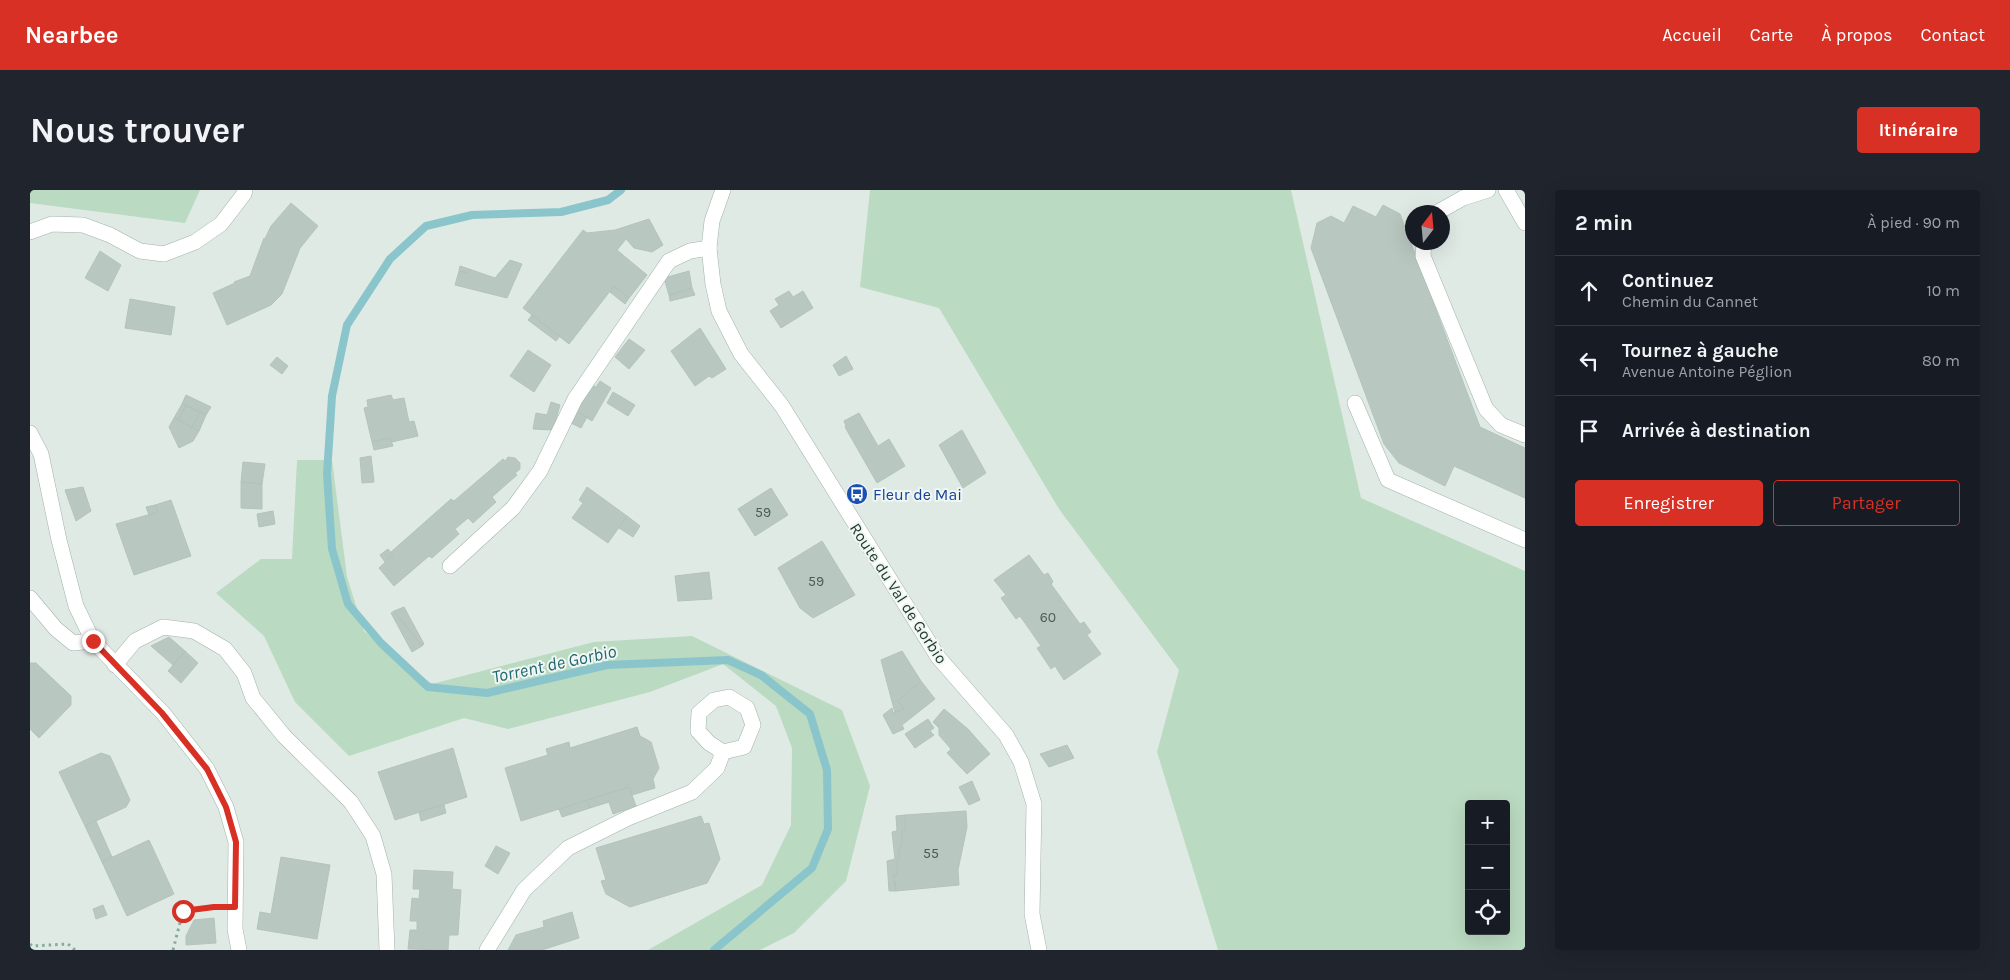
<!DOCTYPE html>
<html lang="fr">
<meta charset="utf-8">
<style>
:root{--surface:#171b24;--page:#20242c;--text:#f1f3f6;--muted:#9ea1a6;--line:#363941;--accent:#d93025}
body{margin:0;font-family:Karla,sans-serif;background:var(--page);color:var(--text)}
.controls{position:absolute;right:15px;bottom:15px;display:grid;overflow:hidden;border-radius:5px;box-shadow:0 5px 20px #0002}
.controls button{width:45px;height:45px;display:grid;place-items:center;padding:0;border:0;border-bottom:1px solid var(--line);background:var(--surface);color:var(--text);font:25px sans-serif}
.compass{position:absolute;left:1375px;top:15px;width:45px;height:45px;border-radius:50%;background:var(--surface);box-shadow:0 5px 20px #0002;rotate:16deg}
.stop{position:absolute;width:15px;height:15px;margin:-11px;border:4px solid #d93025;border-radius:50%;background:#fff}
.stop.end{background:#d93025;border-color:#fff;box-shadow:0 1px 5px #0008}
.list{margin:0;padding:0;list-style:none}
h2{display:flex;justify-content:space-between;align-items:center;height:65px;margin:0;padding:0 20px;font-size:21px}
h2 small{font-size:16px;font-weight:400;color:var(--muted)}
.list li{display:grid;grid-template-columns:32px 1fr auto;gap:15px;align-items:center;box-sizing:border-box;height:70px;padding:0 20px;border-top:1px solid var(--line)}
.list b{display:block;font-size:19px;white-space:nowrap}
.list p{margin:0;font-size:16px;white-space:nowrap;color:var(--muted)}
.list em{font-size:16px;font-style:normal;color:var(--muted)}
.actions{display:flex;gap:10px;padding:15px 20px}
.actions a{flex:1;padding:11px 0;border:1px solid var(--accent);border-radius:5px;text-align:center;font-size:18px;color:var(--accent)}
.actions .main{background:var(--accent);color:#fff}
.icon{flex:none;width:28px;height:28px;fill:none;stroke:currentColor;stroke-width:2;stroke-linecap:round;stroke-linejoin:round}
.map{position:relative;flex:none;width:1495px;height:760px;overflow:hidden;border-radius:5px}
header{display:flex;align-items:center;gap:30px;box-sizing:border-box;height:70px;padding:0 25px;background:var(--accent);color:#fff}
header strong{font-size:24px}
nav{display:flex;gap:28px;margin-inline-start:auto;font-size:18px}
.intro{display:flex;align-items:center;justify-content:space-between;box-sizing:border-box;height:120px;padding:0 30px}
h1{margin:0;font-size:35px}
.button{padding:12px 22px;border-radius:5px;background:var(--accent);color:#fff;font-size:18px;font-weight:700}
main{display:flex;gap:30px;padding:0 30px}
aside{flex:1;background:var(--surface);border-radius:5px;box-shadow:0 5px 20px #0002}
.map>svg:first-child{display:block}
</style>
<header>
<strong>Nearbee</strong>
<nav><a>Accueil</a><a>Carte</a><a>À propos</a><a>Contact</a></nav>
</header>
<div class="intro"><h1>Nous trouver</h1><a class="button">Itinéraire</a></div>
<main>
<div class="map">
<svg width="1495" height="760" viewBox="0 0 1495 760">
<rect width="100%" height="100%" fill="#e0eae5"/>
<path fill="#badac1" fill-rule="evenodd" d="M 0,0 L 170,0 L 155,33 L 0,13 Z
M 840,0 L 1261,0 L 1331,308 L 1495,381 L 1495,760 L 1188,760 L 1127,562 L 1149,480 L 1029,319 L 909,118 L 830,97 ZM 1439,614 L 1476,614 L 1476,741 L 1439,741 Z
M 267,270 L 302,270 L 317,387 L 334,441 L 402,494 L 564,452 L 662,446 L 812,520 L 840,596 L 816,691 L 764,743 L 730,760 L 618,760 L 732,695 L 761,635 L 762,558 L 746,516 L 693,474 L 620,502 L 478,539 L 434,528 L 319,566 L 265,512 L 234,446 L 186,403 L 231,369 L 262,369 Z"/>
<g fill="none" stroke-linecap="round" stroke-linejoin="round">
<path stroke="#8bc5cc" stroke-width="8" d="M 591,0 L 578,10 L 531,22 L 442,25 L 396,36 L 360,69 L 317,135 L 302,206 L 297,284 L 302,359 L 318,414 L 351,453 L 398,497 L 457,503 L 577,475 L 698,470 L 731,485 L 780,524 L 797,580 L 798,639 L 782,678 L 684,760"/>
</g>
<path fill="#b9c7c1" stroke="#b3c3bc" d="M 261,13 L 288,36 L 270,58 L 252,104 L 241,115 L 197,135 L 183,103 L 205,93 L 204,92 L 220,86 L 234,48 L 235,49 L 241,36 Z
M 1353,15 L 1370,24 L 1450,237 L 1495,258 L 1495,308 L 1424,276 L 1415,296 L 1369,273 L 1354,254 L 1281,58 L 1287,33 L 1301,26 L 1314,33 L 1323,16 L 1346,27 Z
M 619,29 L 633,55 L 622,62 L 604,58 L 596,49 L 587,60 L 617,85 L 599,108 L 584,96 L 539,154 L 493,118 L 553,40 L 557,43 L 585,40 Z
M 70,61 L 91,75 L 78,101 L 55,88 Z
M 480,70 L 492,74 L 477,108 L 425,95 L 429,81 L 438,83 L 439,79 L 465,88 Z
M 430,76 L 439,79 L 438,83 L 429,81 Z
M 659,81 L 662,98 L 639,105 L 634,88 Z
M 584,96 L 599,108 L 595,114 L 580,102 Z
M 662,98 L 665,105 L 640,111 L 639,105 Z
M 759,101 L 763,107 L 773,101 L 783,118 L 751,138 L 740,121 L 749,115 L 745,109 Z
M 100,109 L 145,117 L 141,145 L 95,138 Z
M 502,125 L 530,146 L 526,151 L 498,130 Z
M 670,138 L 696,179 L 682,188 L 679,186 L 665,196 L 641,161 Z
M 599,149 L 615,160 L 599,179 L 585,167 Z
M 498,160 L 521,175 L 504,202 L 480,186 Z
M 816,166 L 823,179 L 809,186 L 803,175 Z
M 247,167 L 258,176 L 252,184 L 240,175 Z
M 570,191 L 581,198 L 562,231 L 545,220 L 562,195 L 566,197 Z
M 583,202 L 605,215 L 598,226 L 577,213 Z
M 156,205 L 181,217 L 176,225 L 152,214 Z
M 361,205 L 363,210 L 374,208 L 379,232 L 384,231 L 388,246 L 362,252 L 360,248 L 342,252 L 334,218 L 338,217 L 337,210 Z
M 521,212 L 530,215 L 523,240 L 503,239 L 506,223 L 517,225 Z
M 152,214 L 156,215 L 148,230 L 144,228 Z
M 156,215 L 170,222 L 162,237 L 148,230 Z
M 545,220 L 557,227 L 551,238 L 539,232 Z
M 170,222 L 176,225 L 169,241 L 162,237 Z
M 829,223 L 848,256 L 859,249 L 875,276 L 847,293 L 815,237 L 816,236 L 814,231 Z
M 144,228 L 169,241 L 163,251 L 149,258 L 139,237 Z
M 932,240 L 956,283 L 933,298 L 909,255 Z
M 360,248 L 363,256 L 344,260 L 342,252 Z
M 341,266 L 344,292 L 332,293 L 330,268 Z
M 478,267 L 485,268 L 490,273 L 490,279 L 485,283 L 487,285 L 462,307 L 466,312 L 443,333 L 438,328 L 425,339 L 429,344 L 402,368 L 399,366 L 364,396 L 349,378 L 363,365 L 361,362 L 421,309 L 424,311 L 473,269 L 475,271 Z
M 213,272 L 235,274 L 232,294 L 211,292 Z
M 211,292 L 232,294 L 232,319 L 211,318 Z
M 53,297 L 61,321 L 46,331 L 35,300 Z
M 557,297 L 597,326 L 578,353 L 542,328 L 553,313 L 549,310 Z
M 741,298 L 758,325 L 725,346 L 708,319 Z
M 141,310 L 161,366 L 104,385 L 86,334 L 128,322 L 125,315 Z
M 125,315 L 128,322 L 119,325 L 116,317 Z
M 243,321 L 245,334 L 229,337 L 227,324 Z
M 597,326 L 610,336 L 603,347 L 589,338 Z
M 792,351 L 825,405 L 783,428 L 770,418 L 748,378 Z
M 358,359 L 363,365 L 355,372 L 350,365 Z
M 999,365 L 1014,385 L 1018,383 L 1023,392 L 1021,394 L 1050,434 L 1054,432 L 1061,442 L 1057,445 L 1071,464 L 1034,490 L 1025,476 L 1021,479 L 1007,458 L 1011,456 L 990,426 L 986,429 L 971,408 L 976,405 L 964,390 Z
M 679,382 L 682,409 L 648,411 L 645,386 Z
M 374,417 L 394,454 L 392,456 L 364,421 Z
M 364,421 L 392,456 L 382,462 L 361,423 Z
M 139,447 L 155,461 L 143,475 L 121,456 Z
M 155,461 L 168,473 L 151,493 L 138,481 Z
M 872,461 L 891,491 L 868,511 L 874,519 L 865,523 L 851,470 Z
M 0,473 L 6,473 L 41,506 L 41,515 L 9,548 L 0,539 Z
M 891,491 L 905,509 L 872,535 L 874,539 L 863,544 L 853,525 L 862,518 L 863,523 L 874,519 L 868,511 Z
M 914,519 L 938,539 L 960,564 L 937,584 L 917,563 L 921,559 L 909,545 L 909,538 L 903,532 Z
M 898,529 L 904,538 L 900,541 L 904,545 L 885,558 L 875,544 Z
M 607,537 L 610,546 L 621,552 L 629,578 L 623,589 L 625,598 L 602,605 L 599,597 L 491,631 L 475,578 L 518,565 L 516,559 L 539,552 L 540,558 Z
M 1037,555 L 1044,568 L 1019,577 L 1010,564 Z
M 423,558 L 437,607 L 365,630 L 348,582 Z
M 71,563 L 80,566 L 100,610 L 96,617 L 55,636 L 29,582 Z
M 942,591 L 950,610 L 939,615 L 929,597 Z
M 599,597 L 606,616 L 583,624 L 579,612 L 560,618 L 557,610 Z
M 557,610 L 560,618 L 532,627 L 529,619 Z
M 414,615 L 416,623 L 391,631 L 389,622 Z
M 936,621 L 937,637 L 928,680 L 929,695 L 866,701 L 864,685 L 867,685 L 867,669 L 870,669 L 869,657 L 872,656 L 872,640 L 875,640 L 875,625 Z
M 875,625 L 875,640 L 872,640 L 872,656 L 869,657 L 870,669 L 867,669 L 867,685 L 864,685 L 866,701 L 859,701 L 857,671 L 865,669 L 862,642 L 867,641 L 866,626 Z
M 671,626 L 674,634 L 679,633 L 690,669 L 677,693 L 600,717 L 576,704 L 571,691 L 576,690 L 566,658 Z
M 66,631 L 82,667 L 72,672 L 55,636 Z
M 119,650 L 144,704 L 97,726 L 72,672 Z
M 466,656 L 480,663 L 468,684 L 455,676 Z
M 251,667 L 300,675 L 287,749 L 227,739 L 230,722 L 241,724 Z
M 384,680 L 423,682 L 422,699 L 431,700 L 428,745 L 419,745 L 418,760 L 378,759 L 380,740 L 387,740 L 387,731 L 380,731 L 382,708 L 389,709 L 390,699 L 383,699 Z
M 73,715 L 77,725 L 66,729 L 63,719 Z
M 542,722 L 549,748 L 512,760 L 478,760 L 486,745 L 514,737 L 513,731 Z
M 184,728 L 186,753 L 156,755 L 156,746 L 164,730 Z"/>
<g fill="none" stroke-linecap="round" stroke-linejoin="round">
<g stroke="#a3b1ac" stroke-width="16">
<path id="service" d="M 1408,22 L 1433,8 L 1458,0
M 1394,52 L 1393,66 L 1456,219 L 1471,235 L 1495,245
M 1325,213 L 1358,290 L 1495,350
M 420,376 L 483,318 L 510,281 L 545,209 L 639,71 L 660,61 L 679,58
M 0,408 L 26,439 L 43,453 L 63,451
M 85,475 L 105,451 L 133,437 L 164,441 L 195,459 L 214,483 L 223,508 L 254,546 L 321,612 L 343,646 L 354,684 L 357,760
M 699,507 L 717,518 L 723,535 L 714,557 L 693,562 L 679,553 L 668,541 L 669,523 L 684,510 Z
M 457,760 L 494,700 L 538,658 L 598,628 L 662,602 L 687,578 L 693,562"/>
</g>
<g stroke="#a3b1ac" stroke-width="16">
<path id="minor" d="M 1476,0 L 1495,33"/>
</g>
<g stroke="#a3b1ac" stroke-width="16">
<path id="tertiary" d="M 693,0 L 682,31 L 679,58 L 683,94 L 689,121 L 711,164 L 752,216 L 908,467 L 976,545 L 991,572 L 1004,614 L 1002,724 L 1009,760
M 0,42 L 22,34 L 53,35 L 80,45 L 110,61 L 134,64 L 165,52 L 191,34 L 214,4 L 215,0
M 0,243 L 11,264 L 29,350 L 46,416 L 63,451 L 133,523 L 177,579 L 196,617 L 206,652 L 205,739 L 209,760"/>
</g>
<path stroke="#83ab9d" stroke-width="3" stroke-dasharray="2.5 4" stroke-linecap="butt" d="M 0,754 L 2,756 L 38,754 L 45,760
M 143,760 L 153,721 L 187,717"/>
<use href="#service" stroke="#fff" stroke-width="15"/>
<use href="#minor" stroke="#fff" stroke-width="15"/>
<use href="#tertiary" stroke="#fff" stroke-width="15"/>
</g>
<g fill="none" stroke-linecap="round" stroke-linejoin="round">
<path stroke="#d93025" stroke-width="6" d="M 63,451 L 132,523 L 177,579 L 196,617 L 206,652 L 205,717 L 184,717 L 153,721"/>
</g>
<defs>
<g id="bus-disc" transform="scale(1.125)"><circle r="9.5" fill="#1a4fb4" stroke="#f0f7f3"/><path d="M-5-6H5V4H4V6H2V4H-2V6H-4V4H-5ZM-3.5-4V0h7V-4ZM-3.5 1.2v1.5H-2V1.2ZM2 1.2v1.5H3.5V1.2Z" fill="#fff"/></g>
</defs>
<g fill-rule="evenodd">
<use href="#bus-disc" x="827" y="304"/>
</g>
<g text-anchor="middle" stroke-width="4" stroke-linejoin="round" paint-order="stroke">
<g font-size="14" fill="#485c56">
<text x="733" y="327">59</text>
<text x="786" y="396">59</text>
<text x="1018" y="432">60</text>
<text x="901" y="668">55</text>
</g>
<g font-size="16" fill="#164399" stroke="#f0f7f3" text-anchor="start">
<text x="843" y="310">Fleur de Mai</text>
</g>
<g font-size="16" fill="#223932" stroke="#f0f7f3">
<text transform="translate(869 403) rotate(57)" y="6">Route du Val de Gorbio</text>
</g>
<g font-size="18" font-style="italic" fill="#206771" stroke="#f0f7f3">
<text transform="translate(524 474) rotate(-12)" y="6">Torrent de Gorbio</text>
</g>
</g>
</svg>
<div class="controls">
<button>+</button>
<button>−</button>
<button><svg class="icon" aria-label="locate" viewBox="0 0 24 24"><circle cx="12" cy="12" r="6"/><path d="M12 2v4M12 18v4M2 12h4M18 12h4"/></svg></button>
</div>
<svg class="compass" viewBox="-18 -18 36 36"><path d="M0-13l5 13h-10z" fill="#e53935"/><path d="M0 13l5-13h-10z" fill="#9ea1a6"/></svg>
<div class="stop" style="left:153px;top:721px"></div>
<div class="stop end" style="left:63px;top:451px"></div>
</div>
<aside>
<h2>2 min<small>À pied · 90 m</small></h2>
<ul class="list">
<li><svg class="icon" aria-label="ahead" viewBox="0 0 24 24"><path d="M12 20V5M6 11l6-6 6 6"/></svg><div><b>Continuez</b><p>Chemin du Cannet</p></div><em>10 m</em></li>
<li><svg class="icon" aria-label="left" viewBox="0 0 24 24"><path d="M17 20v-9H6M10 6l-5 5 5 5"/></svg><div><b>Tournez à gauche</b><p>Avenue Antoine Péglion</p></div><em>80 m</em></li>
<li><svg class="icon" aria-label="arrive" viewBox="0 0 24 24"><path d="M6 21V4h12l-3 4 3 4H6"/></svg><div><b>Arrivée à destination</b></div></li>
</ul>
<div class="actions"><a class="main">Enregistrer</a><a>Partager</a></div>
</aside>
</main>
